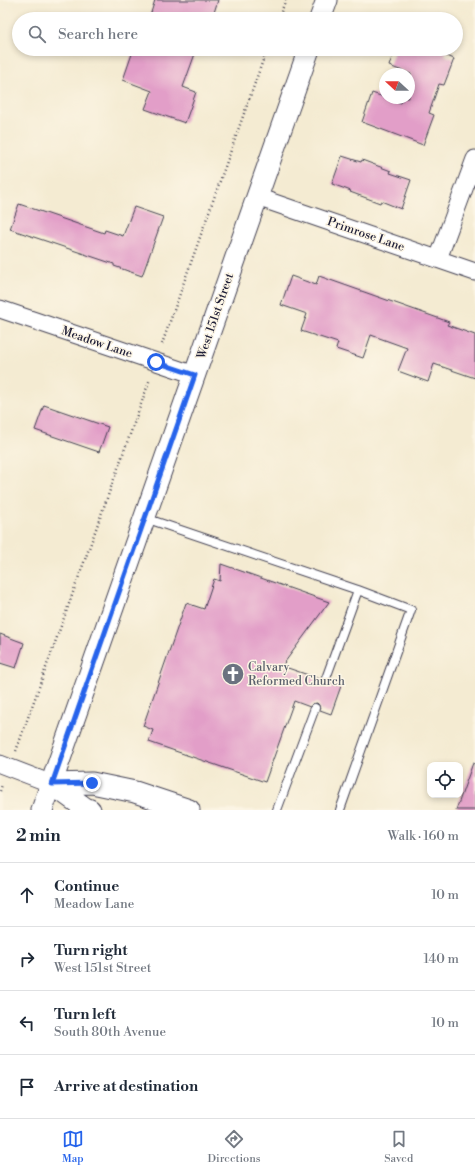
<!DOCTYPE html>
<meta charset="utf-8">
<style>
:root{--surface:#fff;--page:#f6f6f7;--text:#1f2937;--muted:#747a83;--line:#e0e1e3;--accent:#2563eb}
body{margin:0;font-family:"Libre Bodoni",serif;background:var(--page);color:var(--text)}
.controls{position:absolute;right:12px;bottom:12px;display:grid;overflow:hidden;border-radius:8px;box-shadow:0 2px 6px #0003}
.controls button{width:36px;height:36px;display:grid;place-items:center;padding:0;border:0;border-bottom:1px solid var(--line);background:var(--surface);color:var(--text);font:20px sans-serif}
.compass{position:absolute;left:379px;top:68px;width:36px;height:36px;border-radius:50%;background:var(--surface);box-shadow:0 2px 6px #0003;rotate:291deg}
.stop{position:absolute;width:12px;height:12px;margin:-9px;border:3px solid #2563eb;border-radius:50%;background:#fff}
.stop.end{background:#2563eb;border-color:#fff;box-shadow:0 1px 4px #0008}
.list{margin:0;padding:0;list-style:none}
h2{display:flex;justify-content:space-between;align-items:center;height:52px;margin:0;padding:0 16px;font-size:17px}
h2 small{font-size:13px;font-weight:400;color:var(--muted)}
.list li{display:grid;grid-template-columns:26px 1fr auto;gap:12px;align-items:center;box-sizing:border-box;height:64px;padding:0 16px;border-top:1px solid var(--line)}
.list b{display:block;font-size:15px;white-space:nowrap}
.list p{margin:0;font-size:13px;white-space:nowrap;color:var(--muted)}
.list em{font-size:13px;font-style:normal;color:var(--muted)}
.icon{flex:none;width:22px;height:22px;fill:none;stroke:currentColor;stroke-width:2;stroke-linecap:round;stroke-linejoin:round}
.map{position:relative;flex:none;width:475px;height:810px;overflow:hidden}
.search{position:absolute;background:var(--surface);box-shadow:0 2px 6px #0003;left:12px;right:12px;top:12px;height:44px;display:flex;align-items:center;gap:10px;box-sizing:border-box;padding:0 14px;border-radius:22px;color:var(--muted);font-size:15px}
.sheet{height:308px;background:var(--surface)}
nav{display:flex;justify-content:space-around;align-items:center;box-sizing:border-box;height:56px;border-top:1px solid var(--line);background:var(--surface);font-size:11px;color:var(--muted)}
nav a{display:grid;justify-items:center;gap:2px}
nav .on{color:var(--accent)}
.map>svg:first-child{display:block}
</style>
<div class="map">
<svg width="475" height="810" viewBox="0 0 475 810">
<rect width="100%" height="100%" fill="#fcf5e5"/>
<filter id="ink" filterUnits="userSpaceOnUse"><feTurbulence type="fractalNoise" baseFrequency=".025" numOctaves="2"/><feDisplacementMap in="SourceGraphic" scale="8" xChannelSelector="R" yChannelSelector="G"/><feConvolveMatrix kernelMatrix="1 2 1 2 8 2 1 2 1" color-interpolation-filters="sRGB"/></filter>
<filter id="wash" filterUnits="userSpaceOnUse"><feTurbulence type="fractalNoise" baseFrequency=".012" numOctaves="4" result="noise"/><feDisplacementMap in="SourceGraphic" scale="16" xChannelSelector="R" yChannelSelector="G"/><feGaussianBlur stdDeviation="0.9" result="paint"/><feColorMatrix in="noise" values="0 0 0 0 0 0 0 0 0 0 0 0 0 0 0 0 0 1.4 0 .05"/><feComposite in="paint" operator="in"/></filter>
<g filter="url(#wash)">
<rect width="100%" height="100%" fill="#f4ebd2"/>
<g id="blocks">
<path fill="#e29ec8" d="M 155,0 L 218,0 L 212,19 L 149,19 Z
M 138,49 L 202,49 L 200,53 L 196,51 L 183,87 L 196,92 L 185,123 L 145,109 L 152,91 L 123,80 L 133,51 L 137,53 Z
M 395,49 L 447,49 L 445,55 L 454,59 L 444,85 L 439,84 L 429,113 L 434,115 L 423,145 L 362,122 L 372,93 L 401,103 L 403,98 L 409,98 L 409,80 L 411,74 L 389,66 Z
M 342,156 L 361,162 L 362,160 L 391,171 L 390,173 L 411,180 L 401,209 L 381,201 L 380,203 L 350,192 L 351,191 L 332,184 Z
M 19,204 L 104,233 L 105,230 L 123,236 L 134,207 L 163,217 L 142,276 L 114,266 L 114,264 L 10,229 Z
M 291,276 L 316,285 L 319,276 L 449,322 L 447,325 L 475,335 L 475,378 L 434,364 L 428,382 L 398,371 L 407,348 L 371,335 L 363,358 L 336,349 L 338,343 L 301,331 L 307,314 L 281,305 Z
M 44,405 L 108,427 L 99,452 L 35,430 Z
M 221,564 L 329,602 L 282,666 L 320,679 L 321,684 L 324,686 L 328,685 L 330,683 L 341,686 L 331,714 L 320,710 L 319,705 L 317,703 L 312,704 L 310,707 L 294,701 L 265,782 L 149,742 L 153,730 L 143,726 L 186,603 L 204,609 L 214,579 L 220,581 Z
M 0,634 L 24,643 L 16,668 L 0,663 Z
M 473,763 L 475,764 L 475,810 L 456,810 Z"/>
</g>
</g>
<g filter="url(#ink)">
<use href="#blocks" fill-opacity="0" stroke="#424052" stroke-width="1"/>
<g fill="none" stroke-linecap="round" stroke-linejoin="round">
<g stroke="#424052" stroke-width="10">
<path id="service" d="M 145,518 L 358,590 L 411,610 L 340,810
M 325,681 L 358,590
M 277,810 L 315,708"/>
</g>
<g stroke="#424052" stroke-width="19">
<path id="minor" d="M 257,197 L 475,272
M 438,259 L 475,159
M 0,309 L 195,375
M 0,764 L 52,784"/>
</g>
<g stroke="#424052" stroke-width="23">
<path id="tertiary" d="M 320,19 L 327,0
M 52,784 L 92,783 L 135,792 L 189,810
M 52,784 L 85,808 L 90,810
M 42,810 L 309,49"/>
</g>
<path stroke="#424052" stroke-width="2.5" stroke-dasharray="1 3" stroke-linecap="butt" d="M 278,19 L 286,0
M 162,344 L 267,49
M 16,751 L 150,379
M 0,791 L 2,785"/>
<use href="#service" stroke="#fff" stroke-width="8"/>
<use href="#minor" stroke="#fff" stroke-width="17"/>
<use href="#tertiary" stroke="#fff" stroke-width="21"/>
</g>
</g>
<g fill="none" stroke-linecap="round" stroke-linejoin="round" filter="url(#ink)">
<path stroke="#2563eb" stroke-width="5" d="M 92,783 L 52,784 L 195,375 L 156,362"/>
</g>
<defs>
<g id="church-disc" transform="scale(1.15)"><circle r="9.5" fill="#6b7280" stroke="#fcf5e5"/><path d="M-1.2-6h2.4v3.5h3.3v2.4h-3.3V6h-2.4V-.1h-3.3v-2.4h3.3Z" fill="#fff"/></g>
</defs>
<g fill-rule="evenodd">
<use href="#church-disc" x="233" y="674"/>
</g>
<g text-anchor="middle" stroke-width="3" stroke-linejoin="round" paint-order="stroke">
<g font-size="12" fill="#22223b" stroke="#fcf5e5">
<text transform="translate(366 234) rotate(19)" y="4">Primrose Lane</text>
<text transform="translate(215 316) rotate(-71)" y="4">West 151st Street</text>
<text transform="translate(97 342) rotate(19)" y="4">Meadow Lane</text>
</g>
<g font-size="12" fill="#5b616d" stroke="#fcf5e5" text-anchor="start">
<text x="248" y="671">Calvary<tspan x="248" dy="14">Reformed Church</tspan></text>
</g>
</g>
</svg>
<div class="controls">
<button><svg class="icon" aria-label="locate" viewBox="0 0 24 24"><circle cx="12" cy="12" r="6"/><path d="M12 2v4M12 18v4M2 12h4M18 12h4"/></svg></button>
</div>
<svg class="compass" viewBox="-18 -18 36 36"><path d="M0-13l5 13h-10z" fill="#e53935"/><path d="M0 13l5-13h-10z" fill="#747a83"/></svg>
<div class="stop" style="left:156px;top:362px"></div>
<div class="stop end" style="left:92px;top:783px"></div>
<div class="search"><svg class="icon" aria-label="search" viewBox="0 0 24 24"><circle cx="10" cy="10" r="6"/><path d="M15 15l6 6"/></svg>Search here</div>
</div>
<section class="sheet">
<h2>2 min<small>Walk · 160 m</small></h2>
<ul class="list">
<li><svg class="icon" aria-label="ahead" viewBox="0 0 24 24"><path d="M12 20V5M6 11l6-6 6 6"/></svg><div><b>Continue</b><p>Meadow Lane</p></div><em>10 m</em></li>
<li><svg class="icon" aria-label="right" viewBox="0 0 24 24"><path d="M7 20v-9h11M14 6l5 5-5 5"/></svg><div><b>Turn right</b><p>West 151st Street</p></div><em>140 m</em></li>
<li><svg class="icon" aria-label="left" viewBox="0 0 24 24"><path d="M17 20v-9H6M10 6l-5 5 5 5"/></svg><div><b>Turn left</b><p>South 80th Avenue</p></div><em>10 m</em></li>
<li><svg class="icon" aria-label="arrive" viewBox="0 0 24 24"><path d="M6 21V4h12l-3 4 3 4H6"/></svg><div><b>Arrive at destination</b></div></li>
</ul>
</section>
<nav>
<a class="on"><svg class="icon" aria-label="map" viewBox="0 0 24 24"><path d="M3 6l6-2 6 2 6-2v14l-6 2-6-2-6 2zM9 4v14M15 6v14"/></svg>Map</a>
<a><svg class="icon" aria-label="directions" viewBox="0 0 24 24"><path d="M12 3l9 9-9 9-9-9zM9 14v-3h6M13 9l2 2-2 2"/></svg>Directions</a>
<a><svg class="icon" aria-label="saved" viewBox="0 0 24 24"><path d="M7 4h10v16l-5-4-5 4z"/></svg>Saved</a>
</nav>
